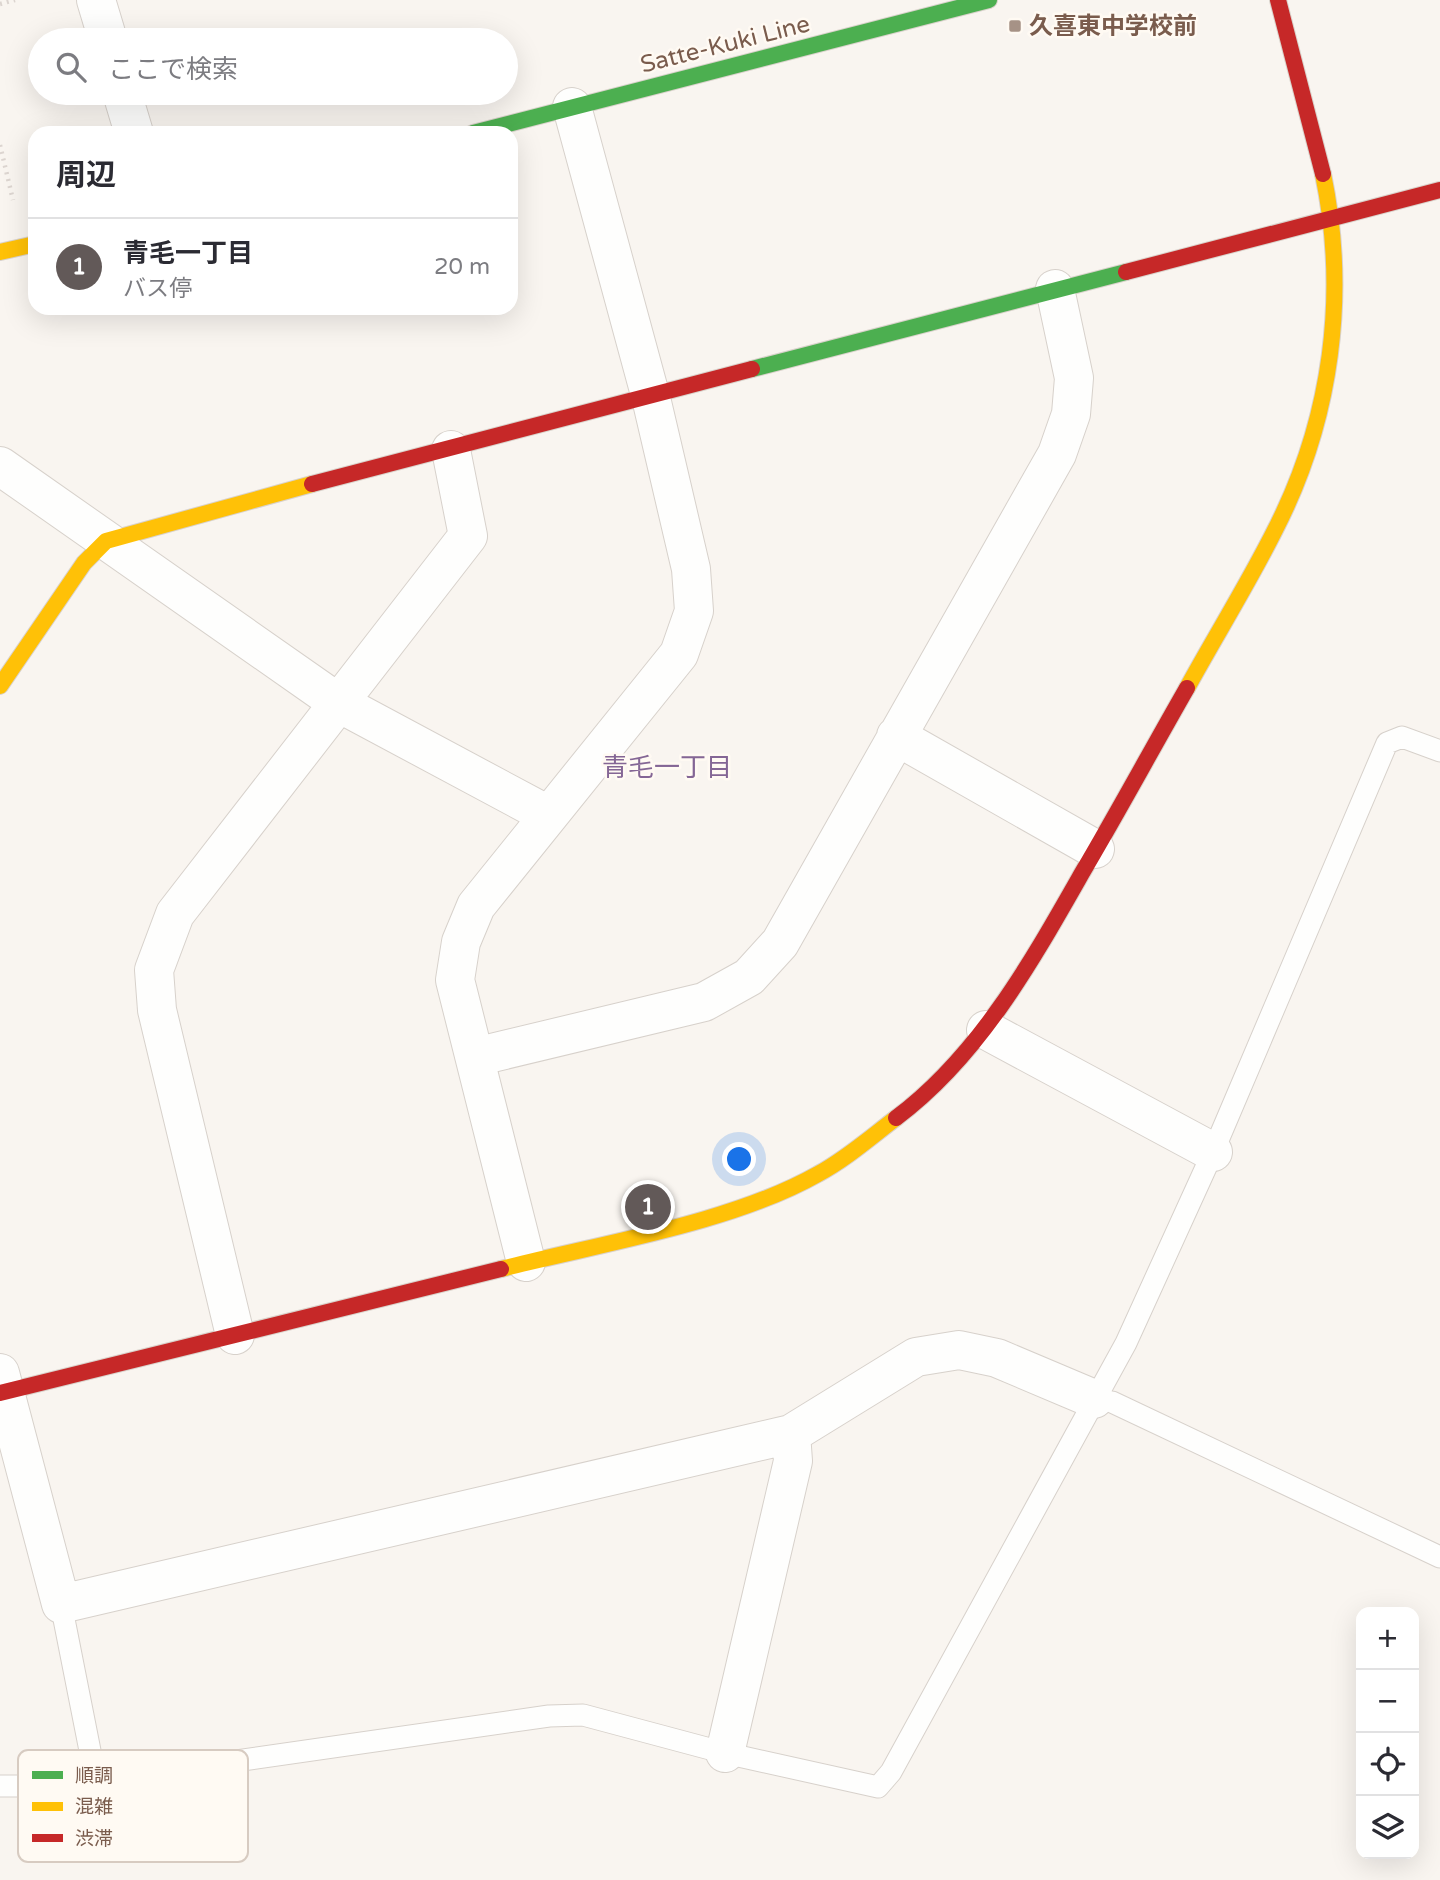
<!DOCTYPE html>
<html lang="ja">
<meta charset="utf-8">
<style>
:root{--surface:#fff;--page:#f2f2f3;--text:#2b2b33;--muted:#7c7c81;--line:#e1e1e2;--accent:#625958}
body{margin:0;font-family:"Varela Round","Noto Sans JP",sans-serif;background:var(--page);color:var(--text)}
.controls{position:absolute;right:21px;bottom:21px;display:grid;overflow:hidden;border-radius:14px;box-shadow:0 7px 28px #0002}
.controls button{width:63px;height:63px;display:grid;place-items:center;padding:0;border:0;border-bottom:2px solid var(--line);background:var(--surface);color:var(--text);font:35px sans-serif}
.you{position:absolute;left:740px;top:1160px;width:24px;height:24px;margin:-18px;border:5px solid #fff;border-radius:50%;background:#1a73e8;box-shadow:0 0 0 10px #1a73e833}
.badge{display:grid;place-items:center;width:46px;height:46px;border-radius:50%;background:var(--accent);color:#fff;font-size:23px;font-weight:700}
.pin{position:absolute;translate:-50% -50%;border:4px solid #fff;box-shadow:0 2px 7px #0006}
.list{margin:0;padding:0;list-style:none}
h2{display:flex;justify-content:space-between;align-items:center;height:91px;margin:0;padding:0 28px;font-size:30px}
h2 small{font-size:23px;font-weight:400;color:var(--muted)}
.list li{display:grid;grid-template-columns:46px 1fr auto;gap:21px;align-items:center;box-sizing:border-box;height:98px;padding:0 28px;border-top:2px solid var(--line)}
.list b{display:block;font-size:26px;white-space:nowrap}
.list p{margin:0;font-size:23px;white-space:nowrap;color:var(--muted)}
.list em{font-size:23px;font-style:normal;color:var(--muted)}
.icon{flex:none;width:38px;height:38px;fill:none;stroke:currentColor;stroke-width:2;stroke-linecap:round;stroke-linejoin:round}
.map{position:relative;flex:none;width:1440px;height:1880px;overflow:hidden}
.search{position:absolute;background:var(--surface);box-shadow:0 7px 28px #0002;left:28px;top:28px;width:490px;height:77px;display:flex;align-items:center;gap:18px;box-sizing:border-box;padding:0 24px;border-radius:38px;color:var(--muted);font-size:26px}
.panel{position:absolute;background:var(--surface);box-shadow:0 7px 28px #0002;left:28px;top:126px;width:490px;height:189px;border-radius:21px}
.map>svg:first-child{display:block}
</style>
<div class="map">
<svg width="1440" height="1880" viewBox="0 0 1440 1880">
<rect width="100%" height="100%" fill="#f9f5f0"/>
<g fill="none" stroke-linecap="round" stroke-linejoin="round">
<g stroke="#d7d1cb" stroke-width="23">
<path id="lane" d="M 1094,1399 L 1112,1402 L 1440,1557
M 61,1604 L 96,1781 L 549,1716 L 583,1715 L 725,1753 L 878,1787 L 891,1772 L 1126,1343 L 1213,1152 L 1387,743 L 1402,737 L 1440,751
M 0,1786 L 60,1786 L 96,1781"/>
</g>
<g stroke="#d7d1cb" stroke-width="40">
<path id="street" d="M 96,0 L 108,40
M 122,93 L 134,133
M 0,466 L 337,702 L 548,815
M 896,736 L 1095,849
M 986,1030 L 1213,1152
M 475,1057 L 704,1002 L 749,977 L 780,943 L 1057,454 L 1071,414 L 1074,378 L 1055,289
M 526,1262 L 455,980 L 461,942 L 476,906 L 679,654 L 694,611 L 691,569 L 651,398 L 572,107
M 235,1335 L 157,1010 L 154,970 L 175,914 L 468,536 L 451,450
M 0,1373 L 61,1604 L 791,1434 L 916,1357 L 959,1350 L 997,1358 L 1094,1399
M 725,1753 L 793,1461 L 791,1434"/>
</g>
<g stroke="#d9d2cb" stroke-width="18">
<path id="fast" d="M 473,133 L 989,0
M 752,369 L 1126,272"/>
</g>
<g stroke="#d9d2cb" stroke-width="18">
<path id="slow" d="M 0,252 L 35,244
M 0,686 L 84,563 L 106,541 L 312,484
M 1187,688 C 1216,635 1248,584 1275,530 C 1332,419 1348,294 1323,174
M 501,1269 C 598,1244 732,1223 818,1174 C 846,1159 871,1137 896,1118"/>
</g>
<g stroke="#d9d2cb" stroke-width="18">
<path id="jam" d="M 1278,0 L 1323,174
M 1126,272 L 1440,190
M 312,484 L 752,369
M 896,1118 C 979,1056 1032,961 1082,873 C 1118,812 1152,749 1187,688
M 0,1393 L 501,1269"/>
</g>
<path stroke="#dcd5d0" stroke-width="4.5" stroke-dasharray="2 5" stroke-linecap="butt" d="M 0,4 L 15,0
M 0,145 L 13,200"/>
<use href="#lane" stroke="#fefefd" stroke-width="21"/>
<use href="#street" stroke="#fefefd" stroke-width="38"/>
<use href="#fast" stroke="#4caf50" stroke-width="16"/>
<use href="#slow" stroke="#ffc107" stroke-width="16"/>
<use href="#jam" stroke="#c62828" stroke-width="16"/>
</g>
<rect fill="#a69286" stroke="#fffaf3" stroke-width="2.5" x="1008" y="19" width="14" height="14" rx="3.5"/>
<g text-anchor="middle" stroke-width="5" stroke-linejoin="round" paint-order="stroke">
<g font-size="24" font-weight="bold" fill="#7a5c4d" stroke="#fffaf3" text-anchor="start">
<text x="1029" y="34">久喜東中学校前</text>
</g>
<g font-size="24" fill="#7a5c4d" stroke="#fffaf3">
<text transform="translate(725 44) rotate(-14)" y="8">Satte-Kuki Line</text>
</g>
<g font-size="26" fill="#846695" stroke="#fffaf3">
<text x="667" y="776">青毛一丁目</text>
</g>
</g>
<rect x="18" y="1750" width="230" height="112" rx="10" fill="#fffaf3" stroke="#d7cbc1" stroke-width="2"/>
<rect x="32" y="1771" width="31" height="8" fill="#4caf50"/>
<rect x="32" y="1802" width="31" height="9" fill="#ffc107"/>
<rect x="32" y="1834" width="31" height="8" fill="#c62828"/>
<g font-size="19" fill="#7a5c4d">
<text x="75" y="1782">順調</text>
<text x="75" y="1813">混雑</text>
<text x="75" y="1845">渋滞</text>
</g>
</svg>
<div class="controls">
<button>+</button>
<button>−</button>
<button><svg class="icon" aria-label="locate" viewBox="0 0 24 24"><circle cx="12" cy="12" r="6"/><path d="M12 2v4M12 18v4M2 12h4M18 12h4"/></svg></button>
<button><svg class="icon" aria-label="layers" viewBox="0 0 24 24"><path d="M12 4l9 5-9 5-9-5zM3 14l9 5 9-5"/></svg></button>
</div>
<div class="you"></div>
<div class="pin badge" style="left:648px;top:1207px">1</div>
<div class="search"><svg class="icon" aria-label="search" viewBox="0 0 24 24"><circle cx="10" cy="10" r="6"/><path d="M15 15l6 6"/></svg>ここで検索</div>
<section class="panel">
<h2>周辺<small></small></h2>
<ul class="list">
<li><span class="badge">1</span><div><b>青毛一丁目</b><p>バス停</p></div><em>20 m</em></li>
</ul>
</section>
</div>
